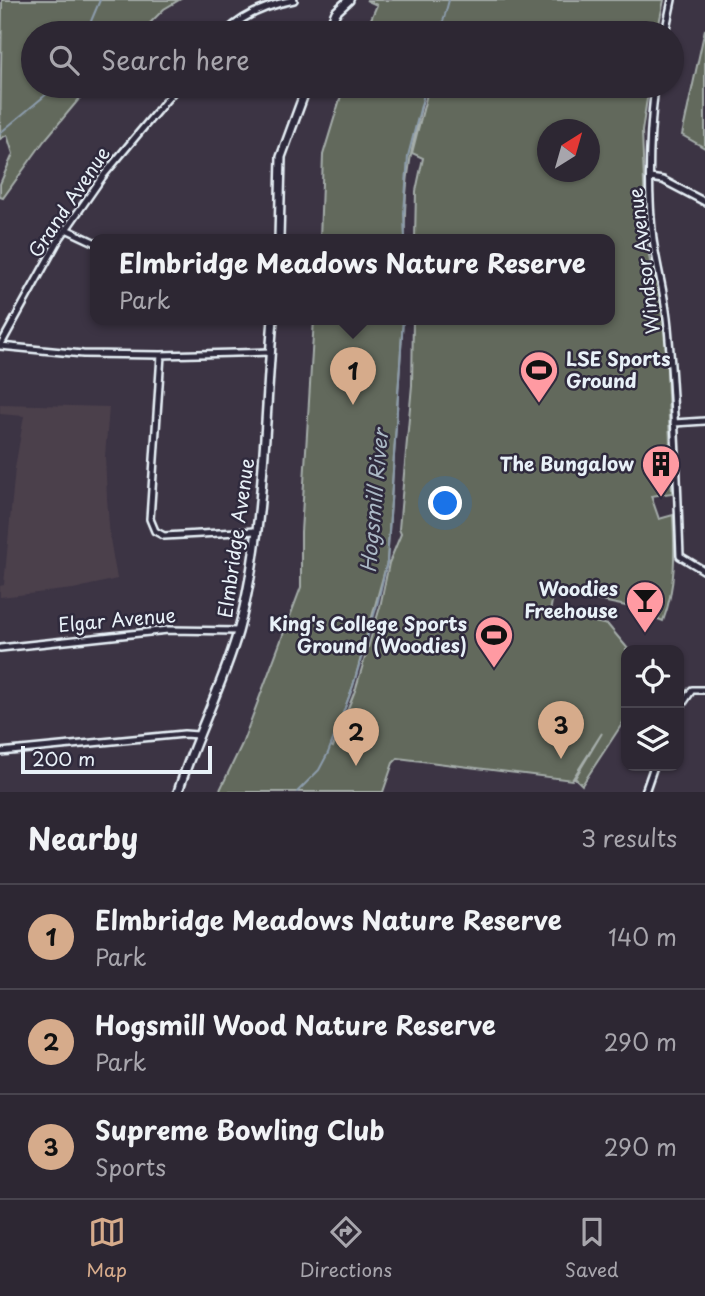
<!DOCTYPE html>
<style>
:root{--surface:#2d2733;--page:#352f3b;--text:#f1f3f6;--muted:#a7a5ac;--line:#48444e;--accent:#d6ab8b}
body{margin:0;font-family:"Playpen Sans",sans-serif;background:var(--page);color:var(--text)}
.controls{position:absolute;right:21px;bottom:21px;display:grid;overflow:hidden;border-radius:14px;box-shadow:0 2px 5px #0004}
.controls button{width:63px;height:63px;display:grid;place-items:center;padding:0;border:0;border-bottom:2px solid var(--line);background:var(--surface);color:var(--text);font:35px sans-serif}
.compass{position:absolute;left:537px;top:119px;width:63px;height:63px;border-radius:50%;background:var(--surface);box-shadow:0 2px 5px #0004;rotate:37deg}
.scale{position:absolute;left:21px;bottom:18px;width:191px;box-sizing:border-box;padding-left:7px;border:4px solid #e8f1f8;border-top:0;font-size:19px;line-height:24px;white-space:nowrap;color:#e8f1f8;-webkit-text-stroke:5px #2f2a3d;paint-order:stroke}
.you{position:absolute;left:446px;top:504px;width:24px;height:24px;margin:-18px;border:5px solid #fff;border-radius:50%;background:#1a73e8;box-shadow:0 0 0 10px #1a73e833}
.badge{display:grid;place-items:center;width:46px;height:46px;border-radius:50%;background:var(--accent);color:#111;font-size:23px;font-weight:700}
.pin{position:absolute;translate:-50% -58px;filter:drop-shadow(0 2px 4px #0008)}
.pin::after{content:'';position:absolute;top:37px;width:24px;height:21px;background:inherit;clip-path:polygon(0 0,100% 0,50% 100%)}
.popup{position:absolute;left:90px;top:234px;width:525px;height:91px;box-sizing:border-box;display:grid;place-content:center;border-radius:14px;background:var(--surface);filter:drop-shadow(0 2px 5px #0005);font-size:23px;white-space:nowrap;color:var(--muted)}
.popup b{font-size:26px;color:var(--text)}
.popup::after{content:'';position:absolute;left:50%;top:100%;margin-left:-14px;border:14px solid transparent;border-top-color:var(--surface)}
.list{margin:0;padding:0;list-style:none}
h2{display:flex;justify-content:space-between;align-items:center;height:91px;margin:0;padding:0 28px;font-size:30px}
h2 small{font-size:23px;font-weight:400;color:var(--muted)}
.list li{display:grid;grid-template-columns:46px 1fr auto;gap:21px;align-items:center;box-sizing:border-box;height:105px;padding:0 28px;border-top:2px solid var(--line)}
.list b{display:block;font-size:26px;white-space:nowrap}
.list p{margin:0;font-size:23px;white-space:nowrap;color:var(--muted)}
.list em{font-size:23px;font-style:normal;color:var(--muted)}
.icon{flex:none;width:38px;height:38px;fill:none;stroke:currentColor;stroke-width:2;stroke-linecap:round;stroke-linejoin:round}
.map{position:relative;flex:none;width:705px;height:792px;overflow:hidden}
.search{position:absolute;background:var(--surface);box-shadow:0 2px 5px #0004;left:21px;right:21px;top:21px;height:77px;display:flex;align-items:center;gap:18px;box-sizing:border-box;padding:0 24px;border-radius:38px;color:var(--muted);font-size:26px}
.sheet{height:406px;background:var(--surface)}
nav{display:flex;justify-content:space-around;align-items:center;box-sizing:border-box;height:98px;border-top:2px solid var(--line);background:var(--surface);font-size:19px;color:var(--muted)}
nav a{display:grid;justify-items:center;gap:4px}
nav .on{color:var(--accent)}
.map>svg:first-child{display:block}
</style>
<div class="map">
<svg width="705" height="792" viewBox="0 0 705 792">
<rect width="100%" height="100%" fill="#3c3444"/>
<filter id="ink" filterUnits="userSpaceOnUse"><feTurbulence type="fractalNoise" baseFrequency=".0143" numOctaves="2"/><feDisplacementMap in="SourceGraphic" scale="14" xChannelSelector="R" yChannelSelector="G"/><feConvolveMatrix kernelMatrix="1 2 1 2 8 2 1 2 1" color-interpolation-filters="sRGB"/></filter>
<g filter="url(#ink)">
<path fill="#4c404c" d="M 0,404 L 109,407 L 105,456 L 107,498 L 110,539 L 117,579 L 73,589 L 0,597 L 0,586 L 4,585 L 15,468 L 24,416 L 0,414 Z"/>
<path fill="#62695b" stroke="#a5adaa" stroke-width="2" fill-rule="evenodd" d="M 2,0 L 179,0 L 164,9 L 140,33 L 33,33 L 33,86 L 90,86 L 44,141 L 3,198 L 0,197 L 0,184 L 13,154 L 7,135 L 0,139 Z
M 366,0 L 664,0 L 657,33 L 365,33 L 377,5 Z
M 705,29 L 705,148 L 682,135 Z
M 344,86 L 426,86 C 413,140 403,183 405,239 L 320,239 L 323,155 Z
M 429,86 L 649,86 L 642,131 L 646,236 L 650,261 L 662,301 L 666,346 L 672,493 L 651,496 L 659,519 L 673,515 C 675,551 676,587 663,621 L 626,606 L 554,591 L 550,612 L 608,625 L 629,650 L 626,650 L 626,718 L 582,785 L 575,778 L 602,733 L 572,780 L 398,758 L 393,763 L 383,792 L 219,792 L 242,744 L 301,587 L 301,532 L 314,319 L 403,319 L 387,562 L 353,686 L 331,746 L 333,747 L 356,688 L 380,607 L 389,563 L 401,534 L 399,529 L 412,385 L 413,319 L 610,319 L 610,239 L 415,239 L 416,191 L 423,158 L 412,153 ZM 548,130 L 590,130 L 590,172 L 548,172 Z"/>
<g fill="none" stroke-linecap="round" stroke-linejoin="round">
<path stroke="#8c9cac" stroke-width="2" d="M 86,33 L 100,0
M 440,33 L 449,0
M 0,133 L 48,93 L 53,86
M 405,239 L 404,213 L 408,156 L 426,86
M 297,792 L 319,770 L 328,753 L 353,686 L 377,605 L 387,562 L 403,319"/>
<g stroke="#e8f1f8" stroke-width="10">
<path id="minor" d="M 225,33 C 244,14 268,5 294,0
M 665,33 L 672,0
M 655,86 C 649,137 647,188 653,239 C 657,269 666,298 668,328 C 675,404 677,480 680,556 L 705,571
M 650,178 L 663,180 L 705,202
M 66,229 L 96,243
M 0,346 L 58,241 L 103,176 L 178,86
M 0,346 L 83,354 L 161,355 L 270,352
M 161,355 L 150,519 L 155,531 L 164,536 L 256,531
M 674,423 L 705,421
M 0,648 L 168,630 L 238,631
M 679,709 L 692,690 L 705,690
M 0,752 L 184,734 L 198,735
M 645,792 L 654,766"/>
</g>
<g stroke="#e8f1f8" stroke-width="12">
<path id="tertiary" d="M 327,33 L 336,12 L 349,0
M 279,239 L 281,157 L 307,86
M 178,792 C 195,738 222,687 238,632 C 265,533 264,421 273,319"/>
</g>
<use href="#minor" stroke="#2f2a3d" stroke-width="5"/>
<use href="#tertiary" stroke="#2f2a3d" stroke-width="7"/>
</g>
</g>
<defs>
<g id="stadium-pin" transform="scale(2.0125)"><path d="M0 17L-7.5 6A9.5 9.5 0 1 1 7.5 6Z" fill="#ff9aa2" stroke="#2f2a3d"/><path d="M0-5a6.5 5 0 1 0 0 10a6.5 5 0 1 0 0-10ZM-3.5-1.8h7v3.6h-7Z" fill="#111"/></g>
<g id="building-pin" transform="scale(2.0125)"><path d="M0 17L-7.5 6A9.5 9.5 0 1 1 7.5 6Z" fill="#ff9aa2" stroke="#2f2a3d"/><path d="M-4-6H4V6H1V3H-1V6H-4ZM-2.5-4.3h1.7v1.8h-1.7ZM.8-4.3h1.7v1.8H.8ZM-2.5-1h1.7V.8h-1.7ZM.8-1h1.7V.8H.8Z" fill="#111"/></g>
<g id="bar-pin" transform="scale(2.0125)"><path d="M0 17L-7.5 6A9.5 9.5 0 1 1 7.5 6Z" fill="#ff9aa2" stroke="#2f2a3d"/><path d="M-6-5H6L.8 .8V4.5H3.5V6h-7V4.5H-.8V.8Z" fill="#111"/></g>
</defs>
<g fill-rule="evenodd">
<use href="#stadium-pin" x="539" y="370"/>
<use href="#building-pin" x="661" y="464"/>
<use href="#bar-pin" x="645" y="600"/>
<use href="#stadium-pin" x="494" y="635"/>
</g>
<g text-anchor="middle" stroke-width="5" stroke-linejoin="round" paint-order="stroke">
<g font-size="19" fill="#e8f1f8" stroke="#2f2a3d">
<text transform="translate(69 202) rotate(-56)" y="7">Grand Avenue</text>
<text transform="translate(644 261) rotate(-97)" y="7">Windsor Avenue</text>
<text transform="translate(236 538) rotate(-82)" y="7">Elmbridge Avenue</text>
<text transform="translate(117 620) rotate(-5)" y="7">Elgar Avenue</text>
</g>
<g font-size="19" font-weight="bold" fill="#e8f1f8" stroke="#2f2a3d" text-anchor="end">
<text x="566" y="366" text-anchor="start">LSE Sports<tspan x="566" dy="22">Ground</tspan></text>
<text x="634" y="471">The Bungalow</text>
<text x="618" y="596">Woodies<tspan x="618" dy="22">Freehouse</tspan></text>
<text x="467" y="631">King's College Sports<tspan x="467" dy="22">Ground (Woodies)</tspan></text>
</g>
<g font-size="21" font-style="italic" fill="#aab8c5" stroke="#2f2a3d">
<text transform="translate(375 501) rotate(-85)" y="7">Hogsmill River</text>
</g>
</g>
</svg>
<div class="controls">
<button><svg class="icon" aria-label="locate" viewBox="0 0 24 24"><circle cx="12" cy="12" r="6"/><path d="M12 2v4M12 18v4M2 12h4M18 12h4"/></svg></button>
<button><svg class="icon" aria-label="layers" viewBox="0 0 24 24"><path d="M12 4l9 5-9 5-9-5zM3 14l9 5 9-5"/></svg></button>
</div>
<svg class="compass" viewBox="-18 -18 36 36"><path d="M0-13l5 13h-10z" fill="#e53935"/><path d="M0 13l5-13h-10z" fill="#a7a5ac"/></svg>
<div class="scale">200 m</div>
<div class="you"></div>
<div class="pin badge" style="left:353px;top:405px">1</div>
<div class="popup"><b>Elmbridge Meadows Nature Reserve</b>Park</div>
<div class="pin badge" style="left:356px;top:766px">2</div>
<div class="pin badge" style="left:561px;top:759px">3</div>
<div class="search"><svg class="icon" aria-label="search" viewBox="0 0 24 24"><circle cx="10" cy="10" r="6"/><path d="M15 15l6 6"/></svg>Search here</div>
</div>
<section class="sheet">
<h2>Nearby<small>3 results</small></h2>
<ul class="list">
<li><span class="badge">1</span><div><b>Elmbridge Meadows Nature Reserve</b><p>Park</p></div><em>140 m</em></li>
<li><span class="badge">2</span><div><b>Hogsmill Wood Nature Reserve</b><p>Park</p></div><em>290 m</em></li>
<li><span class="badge">3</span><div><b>Supreme Bowling Club</b><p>Sports</p></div><em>290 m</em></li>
</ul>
</section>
<nav>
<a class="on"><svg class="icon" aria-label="map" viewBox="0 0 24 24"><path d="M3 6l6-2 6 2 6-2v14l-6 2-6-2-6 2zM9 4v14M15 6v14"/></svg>Map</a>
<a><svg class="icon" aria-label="directions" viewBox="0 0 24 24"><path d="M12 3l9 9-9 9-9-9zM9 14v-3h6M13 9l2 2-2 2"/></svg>Directions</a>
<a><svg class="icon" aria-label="saved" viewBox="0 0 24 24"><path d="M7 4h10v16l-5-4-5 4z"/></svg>Saved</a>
</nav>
